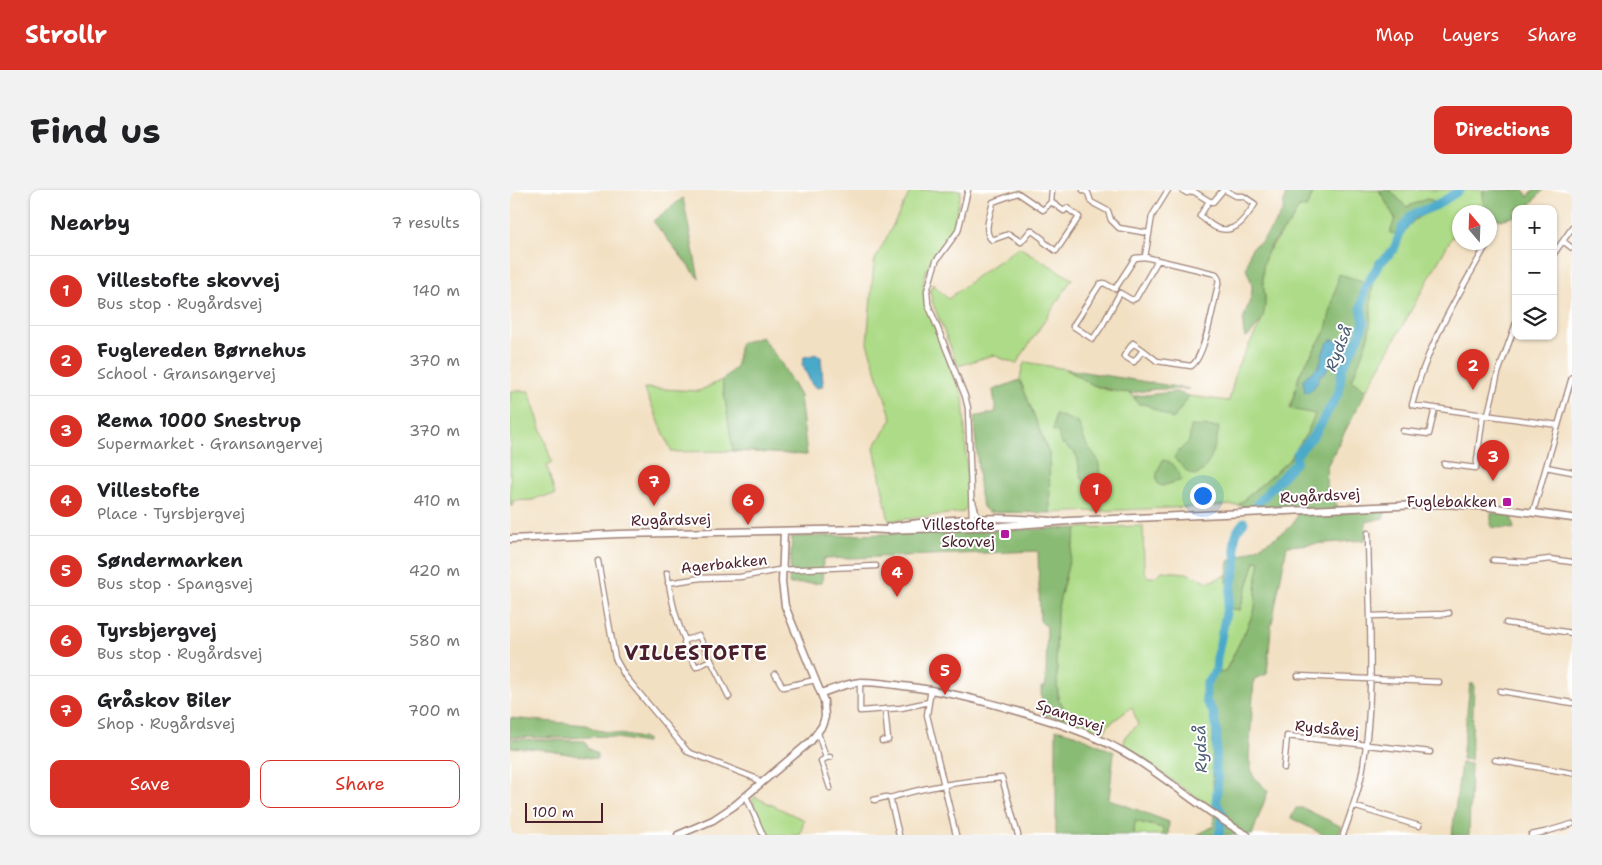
<!DOCTYPE html>
<meta charset="utf-8">
<style>
:root{--surface:#fff;--page:#f2f2f2;--text:#202124;--muted:#757577;--line:#e0e0e0;--accent:#d93025}
body{margin:0;font-family:"Shantell Sans",sans-serif;background:var(--page);color:var(--text)}
.controls{position:absolute;right:15px;top:15px;display:grid;overflow:hidden;border-radius:10px;box-shadow:0 1px 4px #0004}
.controls button{width:45px;height:45px;display:grid;place-items:center;padding:0;border:0;border-bottom:1px solid var(--line);background:var(--surface);color:var(--text);font:25px sans-serif}
.compass{position:absolute;left:942px;top:15px;width:45px;height:45px;border-radius:50%;background:var(--surface);box-shadow:0 1px 4px #0004;rotate:341deg}
.scale{position:absolute;left:15px;bottom:12px;width:78px;box-sizing:border-box;padding-left:5px;border:2px solid #4a1f2b;border-top:0;font-size:14px;line-height:18px;white-space:nowrap;color:#4a1f2b;-webkit-text-stroke:4px #fff;paint-order:stroke}
.you{position:absolute;left:692px;top:305px;width:18px;height:18px;margin:-12px;border:4px solid #fff;border-radius:50%;background:#1a73e8;box-shadow:0 0 0 8px #1a73e833}
.badge{display:grid;place-items:center;width:32px;height:32px;border-radius:50%;background:var(--accent);color:#fff;font-size:16px;font-weight:700}
.pin{position:absolute;translate:-50% -41px;filter:drop-shadow(0 1px 2px #0008)}
.pin::after{content:'';position:absolute;top:26px;width:18px;height:15px;background:inherit;clip-path:polygon(0 0,100% 0,50% 100%)}
.list{margin:0;padding:0;list-style:none}
h2{display:flex;justify-content:space-between;align-items:center;height:65px;margin:0;padding:0 20px;font-size:21px}
h2 small{font-size:16px;font-weight:400;color:var(--muted)}
.list li{display:grid;grid-template-columns:32px 1fr auto;gap:15px;align-items:center;box-sizing:border-box;height:70px;padding:0 20px;border-top:1px solid var(--line)}
.list b{display:block;font-size:19px;white-space:nowrap}
.list p{margin:0;font-size:16px;white-space:nowrap;color:var(--muted)}
.list em{font-size:16px;font-style:normal;color:var(--muted)}
.actions{display:flex;gap:10px;padding:15px 20px}
.actions a{flex:1;padding:11px 0;border:1px solid var(--accent);border-radius:10px;text-align:center;font-size:18px;color:var(--accent)}
.actions .main{background:var(--accent);color:#fff}
.icon{flex:none;width:28px;height:28px;fill:none;stroke:currentColor;stroke-width:2;stroke-linecap:round;stroke-linejoin:round}
.map{position:relative;flex:none;width:1062px;height:645px;overflow:hidden;border-radius:10px}
header{display:flex;align-items:center;gap:30px;box-sizing:border-box;height:70px;padding:0 25px;background:var(--accent);color:#fff}
header strong{font-size:24px}
nav{display:flex;gap:28px;margin-inline-start:auto;font-size:18px}
.intro{display:flex;align-items:center;justify-content:space-between;box-sizing:border-box;height:120px;padding:0 30px}
h1{margin:0;font-size:35px}
.button{padding:12px 22px;border-radius:10px;background:var(--accent);color:#fff;font-size:18px;font-weight:700}
main{display:flex;gap:30px;padding:0 30px}
aside{flex:1;background:var(--surface);border-radius:10px;box-shadow:0 1px 4px #0004}
.map>svg:first-child{display:block}
</style>
<header>
<strong>Strollr</strong>
<nav><a>Map</a><a>Layers</a><a>Share</a></nav>
</header>
<div class="intro"><h1>Find us</h1><a class="button">Directions</a></div>
<main>
<aside>
<h2>Nearby<small>7 results</small></h2>
<ul class="list">
<li><span class="badge">1</span><div><b>Villestofte skovvej</b><p>Bus stop · Rugårdsvej</p></div><em>140 m</em></li>
<li><span class="badge">2</span><div><b>Fuglereden Børnehus</b><p>School · Gransangervej</p></div><em>370 m</em></li>
<li><span class="badge">3</span><div><b>Rema 1000 Snestrup</b><p>Supermarket · Gransangervej</p></div><em>370 m</em></li>
<li><span class="badge">4</span><div><b>Villestofte</b><p>Place · Tyrsbjergvej</p></div><em>410 m</em></li>
<li><span class="badge">5</span><div><b>Søndermarken</b><p>Bus stop · Spangsvej</p></div><em>420 m</em></li>
<li><span class="badge">6</span><div><b>Tyrsbjergvej</b><p>Bus stop · Rugårdsvej</p></div><em>580 m</em></li>
<li><span class="badge">7</span><div><b>Gråskov Biler</b><p>Shop · Rugårdsvej</p></div><em>700 m</em></li>
</ul>
<div class="actions"><a class="main">Save</a><a>Share</a></div>
</aside>
<div class="map">
<svg width="1062" height="645" viewBox="0 0 1062 645">
<rect width="100%" height="100%" fill="#fff"/>
<filter id="ink" filterUnits="userSpaceOnUse"><feTurbulence type="fractalNoise" baseFrequency=".02" numOctaves="2"/><feDisplacementMap in="SourceGraphic" scale="10" xChannelSelector="R" yChannelSelector="G"/><feConvolveMatrix kernelMatrix="1 2 1 2 8 2 1 2 1" color-interpolation-filters="sRGB"/></filter>
<filter id="wash" filterUnits="userSpaceOnUse"><feTurbulence type="fractalNoise" baseFrequency=".0096" numOctaves="4" result="noise"/><feDisplacementMap in="SourceGraphic" scale="20" xChannelSelector="R" yChannelSelector="G"/><feGaussianBlur stdDeviation="1.12" result="paint"/><feColorMatrix in="noise" values="0 0 0 0 0 0 0 0 0 0 0 0 0 0 0 0 0 1.4 0 .05"/><feComposite in="paint" operator="in"/></filter>
<g filter="url(#wash)">
<rect width="100%" height="100%" fill="#f2e0c2"/>
<path fill="#addb87" stroke="#7c7d59" d="M 401,0 L 451,0 C 448,15 446,31 440,45 C 437,53 431,57 426,63 C 414,78 411,97 415,114 L 453,206 L 459,311 L 454,322 L 379,331 L 364,257 L 382,229 L 357,153 L 364,72 Z
M 805,0 L 869,0 L 885,28 L 892,45 C 902,30 909,26 926,19 L 924,11 L 917,9 L 896,17 L 880,0 L 973,0 L 974,19 L 979,22 L 949,22 L 949,44 L 942,47 L 856,201 L 842,191 L 861,126 L 860,109 L 863,95 L 819,130 L 816,140 L 790,183 L 780,218 L 806,224 L 797,243 L 778,271 L 728,315 L 540,323 L 539,264 L 510,190 L 512,178 L 515,172 L 556,179 L 583,195 L 597,200 L 621,203 L 628,214 L 635,214 L 663,229 L 679,206 L 719,211 L 727,177 L 751,133 L 755,107 L 752,86 L 753,74 L 756,64 L 780,32 L 789,17 L 796,18 Z
M 509,57 L 562,89 L 506,174 L 483,165 L 448,176 L 422,111 L 420,101 L 423,94 L 438,109 L 470,84 Z
M 212,190 L 223,261 L 162,262 L 134,198 L 189,201 Z
M 0,201 L 19,201 L 42,273 L 37,276 L 45,305 L 29,307 L 23,310 L 2,311 L 3,316 L 0,316 Z
M 633,336 L 634,379 L 637,387 L 645,387 L 652,381 L 676,383 L 699,392 L 717,385 L 718,418 L 730,420 L 745,371 L 751,371 L 747,386 L 745,419 L 735,442 L 716,480 L 693,491 L 703,530 L 702,570 L 704,620 L 638,573 L 614,558 L 615,546 L 628,535 L 622,517 L 598,535 L 592,546 L 554,529 L 555,524 L 548,509 L 546,461 L 547,421 L 567,338 Z
M 245,607 L 294,630 L 290,645 L 256,645 L 242,610 Z
M 624,631 L 653,638 L 653,645 L 624,645 Z"/>
<path fill="#8abb74" stroke="#6a6d50" d="M 781,0 L 791,2 L 792,0 L 805,0 L 796,18 L 789,17 C 786,23 783,29 779,34 C 771,44 760,54 756,66 C 745,92 767,117 744,140 C 741,144 740,146 735,147 C 728,124 743,116 742,95 C 741,90 738,84 736,79 C 739,72 738,62 743,57 C 746,53 746,56 750,53 C 754,49 771,26 773,20 C 775,12 772,5 781,0 Z
M 869,0 L 880,0 L 896,17 L 917,9 L 924,11 L 926,19 C 909,26 902,29 892,45 L 880,43 L 885,28 Z
M 973,0 L 1014,0 L 1018,7 L 1023,0 L 1033,0 L 1017,19 L 1006,19 L 1006,26 L 990,30 L 974,19 Z
M 173,8 L 189,89 L 143,31 Z
M 829,84 L 863,94 C 859,112 863,125 859,142 C 856,158 847,175 842,191 L 856,201 L 817,276 L 816,294 L 831,323 L 876,321 L 873,328 L 856,332 L 855,350 L 777,356 L 761,438 L 757,484 L 744,489 L 739,569 L 743,586 L 758,601 L 742,645 L 687,645 L 704,636 L 703,530 L 693,491 L 716,480 L 735,442 L 745,419 L 747,386 L 750,371 L 745,371 L 730,420 L 718,418 L 717,385 L 719,371 C 737,363 778,345 786,328 C 788,325 787,320 787,316 L 739,318 L 728,315 L 778,271 L 797,243 L 805,224 L 780,219 L 790,183 L 816,140 Z
M 252,147 L 271,173 L 290,206 L 297,265 L 223,261 L 212,190 L 226,177 L 230,153 Z
M 556,179 L 680,199 L 646,199 L 621,203 L 609,202 L 583,195 Z
M 510,190 L 539,264 L 540,323 L 478,322 L 473,317 L 470,305 L 464,227 L 486,222 L 483,200 Z
M 666,202 L 679,206 L 663,229 L 635,214 L 628,214 L 624,206 Z
M 545,224 L 568,232 L 576,254 L 587,268 L 589,275 L 591,295 L 589,301 L 574,291 L 571,287 L 567,267 L 564,262 L 550,252 L 548,242 L 543,241 Z
M 681,236 L 709,237 C 708,247 698,291 681,284 C 676,282 669,272 664,268 L 666,264 L 679,251 Z
M 653,270 C 664,271 668,281 672,290 L 652,296 L 648,294 C 644,286 649,277 653,270 Z
M 981,323 L 1001,325 L 1004,339 L 981,337 Z
M 567,338 L 547,421 L 546,461 L 548,509 L 554,517 L 554,529 L 532,524 L 531,497 L 535,497 L 536,489 L 537,437 L 530,431 L 528,361 L 313,369 L 312,393 L 279,394 L 282,347 Z
M 960,494 L 964,494 L 961,570 L 952,569 Z
M 0,528 L 76,535 L 87,540 L 137,549 L 135,553 L 96,546 L 56,548 L 0,547 Z
M 546,539 L 567,545 L 604,562 L 599,609 L 659,632 L 658,645 L 653,645 L 653,638 L 625,631 L 624,645 L 546,645 Z
M 0,549 L 75,551 L 78,558 L 87,563 L 87,569 L 28,559 L 0,557 Z
M 951,573 L 961,574 L 959,645 L 942,645 Z
M 786,618 L 793,618 L 832,637 L 828,645 L 814,645 L 781,628 Z"/>
<path fill="#4aa9c9" stroke="#4a647a" d="M 823,149 L 831,154 L 832,158 L 815,183 L 810,185 C 808,193 804,198 798,203 L 795,202 L 793,190 C 797,183 807,181 810,173 C 813,164 813,154 823,149 Z
M 307,164 L 311,167 L 313,192 L 312,197 L 307,198 L 302,195 L 292,174 L 294,167 Z"/>
<g fill="none" stroke-linecap="round" stroke-linejoin="round">
<path stroke="#4aa9c9" stroke-width="9" d="M 748,313 L 786,272 L 787,264 L 805,244 L 829,202 L 832,178 L 849,147 L 854,132 L 851,118 L 855,98 L 869,74 L 884,59 L 892,38 L 902,25 L 927,15 L 950,0
M 709,645 L 713,625 L 706,612 L 708,591 L 706,578 L 707,542 L 703,522 L 696,511 L 696,494 L 706,480 L 707,468 L 727,368 C 723,353 723,344 734,332"/>
</g>
</g>
<g filter="url(#ink)">
<g fill="none" stroke-linecap="round" stroke-linejoin="round">
<g stroke="#9e8076" stroke-width="7">
<path id="street" d="M 458,0 L 448,41 L 426,71 L 417,101 L 418,114 L 455,206 L 458,218 L 462,329
M 573,0 L 578,3 L 581,12 L 598,21 L 601,30 L 609,38 L 638,43
M 672,0 L 677,3 L 683,1 L 699,11
M 713,0 L 703,12 L 699,11 L 690,26 C 695,29 701,36 707,38 C 726,45 736,27 745,14 L 733,6 L 726,6 L 715,0
M 541,12 L 554,21 L 557,18 L 569,27 L 546,61 L 534,52 L 533,49 L 521,40 L 511,52 L 499,44 L 482,50 C 472,42 481,23 483,12 L 508,3 L 533,20 L 541,12 L 542,0
M 1053,51 L 1062,58
M 977,54 C 948,106 916,156 902,215 L 1048,235
M 1043,65 L 1062,38
M 635,67 L 625,68 L 605,99 L 594,93 L 590,94 L 563,136 L 583,149 L 593,134 L 610,103 L 622,110 L 626,108 L 648,70
M 633,160 L 623,153 L 614,166 L 624,172 L 633,160 L 647,171 L 681,176 C 695,169 705,107 709,90 L 706,84 L 635,67 L 642,26 L 658,0
M 978,224 L 988,183 L 1006,133
M 893,241 L 919,244 L 925,218
M 934,274 L 966,278 L 973,224
M 1036,277 L 1062,282
M 463,312 L 468,328
M 1023,322 L 1062,187
M 983,370 L 1016,372 L 1040,369 L 1062,372
M 88,371 L 105,468 L 115,486 L 178,562 L 245,588 L 251,594
M 157,383 C 161,407 165,428 175,450 L 174,453 L 186,477 L 201,470
M 158,393 L 191,388 L 230,387 L 269,380 L 366,376
M 860,426 L 934,424 L 939,423
M 996,433 L 1062,443
M 175,450 L 189,446 L 219,507
M 265,484 L 273,497 L 305,490
M 788,486 L 929,492
M 350,492 L 350,521 L 391,518 L 419,512
M 421,499 L 417,525 L 446,645
M 990,501 L 1062,513
M 308,543 L 316,568 L 320,567
M 372,551 L 378,550 L 375,519
M 316,568 L 311,571 L 320,598
M 985,570 L 1062,583
M 774,578 L 777,546 L 920,562
M 236,606 L 253,645
M 364,610 L 376,607 L 380,608
M 843,616 L 909,636
M 389,645 L 380,608 C 417,596 453,591 492,588 L 508,645
M 833,645 C 840,625 848,604 852,583 C 866,504 859,423 858,343
M 1021,645 L 1035,642 L 1062,634"/>
</g>
<g stroke="#9e8076" stroke-width="9">
<path id="secondary" d="M 379,337 C 433,329 486,325 541,331
M 354,339 L 376,340 L 492,336 L 559,331 L 931,314 L 972,316 L 1062,328
M 0,349 L 109,344 L 356,339
M 311,503 C 324,499 337,493 351,492 C 365,492 379,494 393,496 C 428,500 462,508 497,518 C 538,530 577,541 614,562 C 657,587 693,621 737,645
M 168,645 L 203,630 L 224,616 L 301,551 L 312,536 L 315,527 L 314,511 L 275,416 L 272,392 L 274,341"/>
</g>
<use href="#street" stroke="#fff" stroke-width="4.5"/>
<use href="#secondary" stroke="#fff" stroke-width="6"/>
</g>
</g>
<g fill="#b5179e" stroke="#fff" stroke-width="2">
<rect x="992" y="307" width="10" height="10" rx="2.5"/>
<rect x="490" y="339" width="10" height="10" rx="2.5"/>
</g>
<g text-anchor="middle" stroke-width="4" stroke-linejoin="round" paint-order="stroke">
<g font-size="15" fill="#4a1f2b" stroke="#fff">
<text transform="translate(810 306) rotate(-3)" y="5">Rugårdsvej</text>
<text transform="translate(161 330) rotate(-1)" y="5">Rugårdsvej</text>
<text transform="translate(214 374) rotate(-6)" y="5">Agerbakken</text>
<text transform="translate(560 526) rotate(20)" y="5">Spangsvej</text>
<text transform="translate(817 539) rotate(6)" y="5">Rydsåvej</text>
</g>
<g font-size="15" fill="#4a1f2b" stroke="#fff" text-anchor="end">
<text x="987" y="317">Fuglebakken</text>
<text x="485" y="340">Villestofte<tspan x="485" dy="17">Skovvej</tspan></text>
</g>
<g font-size="16" font-style="italic" fill="#4a5d72" stroke="#fff">
<text transform="translate(828 158) rotate(-69)" y="6">Rydså</text>
<text transform="translate(690 559) rotate(-92)" y="6">Rydså</text>
</g>
<g font-size="20" font-weight="bold" letter-spacing="1" fill="#4a1f2b" stroke="#fff">
<text x="186" y="470">VILLESTOFTE</text>
</g>
</g>
</svg>
<div class="controls">
<button>+</button>
<button>−</button>
<button><svg class="icon" aria-label="layers" viewBox="0 0 24 24"><path d="M12 4l9 5-9 5-9-5zM3 14l9 5 9-5"/></svg></button>
</div>
<svg class="compass" viewBox="-18 -18 36 36"><path d="M0-13l5 13h-10z" fill="#e53935"/><path d="M0 13l5-13h-10z" fill="#757577"/></svg>
<div class="scale">100 m</div>
<div class="you"></div>
<div class="pin badge" style="left:586px;top:324px">1</div>
<div class="pin badge" style="left:963px;top:200px">2</div>
<div class="pin badge" style="left:983px;top:291px">3</div>
<div class="pin badge" style="left:387px;top:407px">4</div>
<div class="pin badge" style="left:435px;top:505px">5</div>
<div class="pin badge" style="left:238px;top:335px">6</div>
<div class="pin badge" style="left:144px;top:316px">7</div>
</div>
</main>
